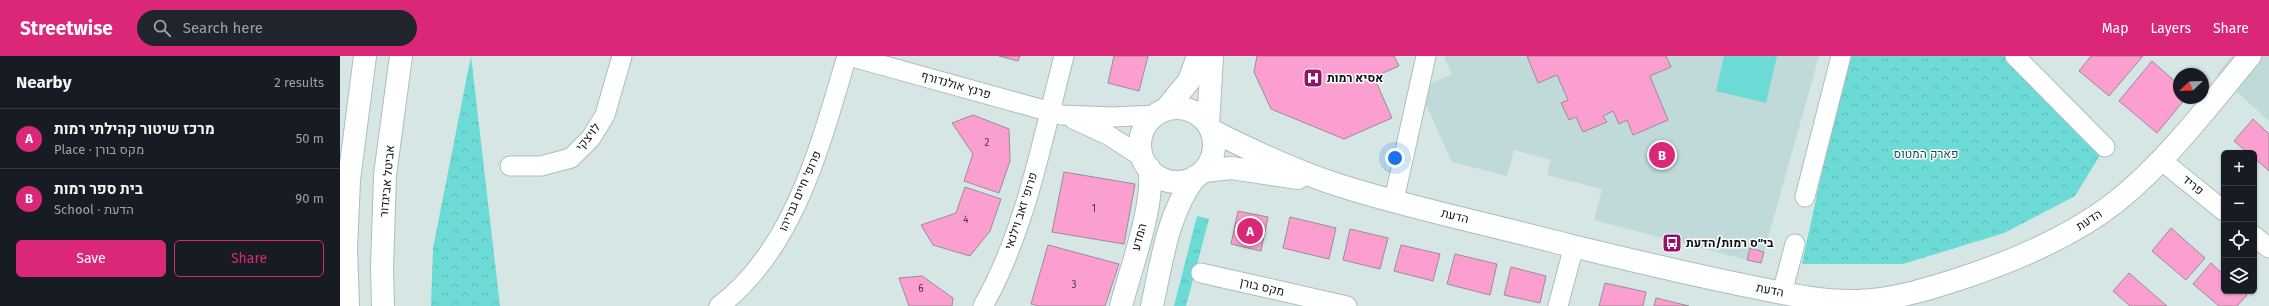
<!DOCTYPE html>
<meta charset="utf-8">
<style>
:root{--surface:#171b24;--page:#20242c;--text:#f1f3f6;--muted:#9ea1a6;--line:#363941;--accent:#db2777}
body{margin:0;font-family:"Fira Sans",Heebo,sans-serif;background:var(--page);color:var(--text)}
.controls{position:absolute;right:12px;bottom:12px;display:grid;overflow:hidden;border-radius:6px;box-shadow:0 1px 3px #0004}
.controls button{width:36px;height:36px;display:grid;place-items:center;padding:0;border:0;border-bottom:1px solid var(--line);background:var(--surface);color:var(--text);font:20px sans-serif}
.compass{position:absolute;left:1833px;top:12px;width:36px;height:36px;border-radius:50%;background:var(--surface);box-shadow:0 1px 3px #0004;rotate:247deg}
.you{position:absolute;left:1055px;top:102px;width:14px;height:14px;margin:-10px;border:3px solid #fff;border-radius:50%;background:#1a73e8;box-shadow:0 0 0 6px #1a73e833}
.badge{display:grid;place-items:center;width:26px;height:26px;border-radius:50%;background:var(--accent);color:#fff;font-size:13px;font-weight:700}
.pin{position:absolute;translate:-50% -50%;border:2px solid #fff;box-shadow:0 1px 4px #0006}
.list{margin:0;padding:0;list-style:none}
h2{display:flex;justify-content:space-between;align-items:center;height:52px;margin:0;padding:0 16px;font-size:17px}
h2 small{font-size:13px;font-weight:400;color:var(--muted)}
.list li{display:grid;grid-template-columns:26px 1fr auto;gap:12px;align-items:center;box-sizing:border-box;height:60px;padding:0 16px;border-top:1px solid var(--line)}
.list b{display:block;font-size:15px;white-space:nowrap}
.list p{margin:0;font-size:13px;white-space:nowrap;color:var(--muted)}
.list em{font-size:13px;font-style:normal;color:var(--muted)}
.actions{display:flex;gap:8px;padding:12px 16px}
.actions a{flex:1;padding:9px 0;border:1px solid var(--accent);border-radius:6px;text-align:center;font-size:14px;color:var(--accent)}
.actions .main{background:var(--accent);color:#fff}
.icon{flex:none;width:22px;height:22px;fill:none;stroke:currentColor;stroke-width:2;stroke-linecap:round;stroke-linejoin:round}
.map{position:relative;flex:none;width:1929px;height:250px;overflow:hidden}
header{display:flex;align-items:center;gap:24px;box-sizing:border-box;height:56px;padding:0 20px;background:var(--accent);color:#fff}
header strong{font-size:19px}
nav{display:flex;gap:22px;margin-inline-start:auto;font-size:14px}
.search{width:280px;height:36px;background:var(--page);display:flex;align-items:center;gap:10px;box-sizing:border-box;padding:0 14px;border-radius:22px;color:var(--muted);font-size:15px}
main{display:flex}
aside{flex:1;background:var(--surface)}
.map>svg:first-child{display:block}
</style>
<header>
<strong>Streetwise</strong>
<div class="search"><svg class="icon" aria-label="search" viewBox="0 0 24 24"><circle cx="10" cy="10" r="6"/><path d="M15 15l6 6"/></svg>Search here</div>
<nav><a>Map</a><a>Layers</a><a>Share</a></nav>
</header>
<main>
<aside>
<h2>Nearby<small>2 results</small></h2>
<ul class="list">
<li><span class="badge">A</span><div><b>מרכז שיטור קהילתי רמות</b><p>Place · מקס בורן</p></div><em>50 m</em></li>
<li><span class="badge">B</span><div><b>בית ספר רמות</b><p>School · הדעת</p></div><em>90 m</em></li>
</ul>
<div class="actions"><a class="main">Save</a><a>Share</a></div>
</aside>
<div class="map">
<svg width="1929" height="250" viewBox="0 0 1929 250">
<defs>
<pattern id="grass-tufts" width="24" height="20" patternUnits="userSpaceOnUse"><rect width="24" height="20" fill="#6cdbd6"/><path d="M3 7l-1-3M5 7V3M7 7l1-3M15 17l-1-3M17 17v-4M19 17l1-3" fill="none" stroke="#5cbbb7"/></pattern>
<pattern id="park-crowns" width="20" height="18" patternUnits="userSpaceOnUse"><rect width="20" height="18" fill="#6cdbd6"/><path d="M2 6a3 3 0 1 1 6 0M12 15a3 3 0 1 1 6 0" fill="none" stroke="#5cbbb7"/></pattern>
</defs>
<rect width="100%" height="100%" fill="#d5e6e5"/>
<path fill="#bfdad8" d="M 1104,0 L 1479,0 L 1424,196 L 1407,204 L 1254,164 L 1262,133 L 1207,119 L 1211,104 L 1174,94 L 1167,120 L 1112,106 L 1079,33 L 1112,18 Z
M 1892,0 L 1929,0 L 1929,65 L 1877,18 Z"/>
<path fill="url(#grass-tufts)" d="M 857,160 L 869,163 L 846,250 L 834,250 Z"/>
<path fill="url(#park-crowns)" d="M 131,0 L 160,250 L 91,250 L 93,192 Z
M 1507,0 L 1675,0 L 1765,91 L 1735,140 L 1664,177 L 1563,208 L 1462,208 Z"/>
<path fill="#6cdbd6" d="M 1384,0 L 1437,0 L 1426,47 L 1376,35 Z"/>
<path fill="#fb9fd0" stroke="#9a8d94" d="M 659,0 L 680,0 L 678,5 Z
M 774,0 L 808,0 L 799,35 L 768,27 Z
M 917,0 L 1054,0 L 1059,10 L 1034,21 L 1052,62 L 1004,83 L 931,53 L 914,16 Z
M 1187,0 L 1326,0 L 1331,11 L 1310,20 L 1328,64 L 1293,79 L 1287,64 L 1279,68 L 1273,55 L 1263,60 L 1267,66 L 1243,76 L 1236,61 L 1229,64 L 1221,47 L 1228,44 L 1217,19 L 1198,27 Z
M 1751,0 L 1803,0 L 1769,40 L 1739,15 Z
M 1812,5 L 1839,29 L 1839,42 L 1846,42 L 1817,77 L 1779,45 Z
M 633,59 L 669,73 L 670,105 L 659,137 L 624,125 L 633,98 L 612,67 Z
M 1913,63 L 1929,78 L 1929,115 L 1914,102 L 1914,97 L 1908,97 L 1894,85 Z
M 724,116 L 795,128 L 784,188 L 712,176 Z
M 625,131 L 661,143 L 650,175 L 630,200 L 593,189 L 581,169 L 616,157 Z
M 898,155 L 928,161 L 921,195 L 891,188 Z
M 950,161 L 996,172 L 989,203 L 943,192 Z
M 1831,172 L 1865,202 L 1846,224 L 1812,195 Z
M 1010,173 L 1048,182 L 1040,213 L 1003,204 Z
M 708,189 L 779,208 L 765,250 L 699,250 L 691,248 Z
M 1061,189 L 1100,198 L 1093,225 L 1054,215 Z
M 1410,192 L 1424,196 L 1421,207 L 1407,204 Z
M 1115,198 L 1157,208 L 1150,239 L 1107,228 Z
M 1871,207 L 1884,219 L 1884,235 L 1903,235 L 1907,239 L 1897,250 L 1879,250 L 1853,228 Z
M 1171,211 L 1206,220 L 1200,247 L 1164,239 Z
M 1789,217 L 1827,250 L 1790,250 L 1773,235 Z
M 582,220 L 613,242 L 612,250 L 569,250 L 559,222 Z
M 1265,227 L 1306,236 L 1303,250 L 1259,250 Z
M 1316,242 L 1349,250 L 1314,250 Z"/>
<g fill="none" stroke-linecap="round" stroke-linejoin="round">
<g stroke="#adbdbc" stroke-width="21">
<path id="street" d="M 509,0 L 722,59 L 773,61 L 815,59
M 1675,0 L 1765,91
M 733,63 L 768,79 L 802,101
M 1821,104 L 1884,155
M 170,110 L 201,110 L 231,102 L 251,82 L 265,59 L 282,0
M 1465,141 L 1501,0
M 1054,144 L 1086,0
M 1914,180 L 1929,192
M 861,217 L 1007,250
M 1442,237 L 1455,188
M 379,250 C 455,193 481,86 507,0
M 643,250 C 686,174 702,84 724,0
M 1218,250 L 1234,190"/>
</g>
<g stroke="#adbdbc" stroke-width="24">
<path id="secondary" d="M800 89a37 37 0 1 1 74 0a37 37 0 1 1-74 0Z
M 825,54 L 849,25 L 858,0
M 868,69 L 872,0
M 871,74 C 912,95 955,115 998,129 C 1070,152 1144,167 1216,186 C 1282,202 1347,218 1413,231 C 1447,238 1482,246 1516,245 C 1555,244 1592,232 1628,220 C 1681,202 1734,179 1777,145 C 1827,105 1869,49 1910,0
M 864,115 L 891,112 L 958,122
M 781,250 C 790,215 816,145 809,112
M 812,250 C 822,205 827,159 855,121"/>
</g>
<g stroke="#adbdbc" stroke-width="24">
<path id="primary" d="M 8,250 L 6,193 L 9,124 L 25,0
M 43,250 L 42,212 L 45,119 L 61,0"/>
</g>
<use href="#street" stroke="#fff" stroke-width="19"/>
<use href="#secondary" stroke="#fff" stroke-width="22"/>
<use href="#primary" stroke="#fff" stroke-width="22"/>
</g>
<defs>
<g id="hospital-square" transform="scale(1)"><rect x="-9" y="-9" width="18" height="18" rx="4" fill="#961269" stroke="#fff"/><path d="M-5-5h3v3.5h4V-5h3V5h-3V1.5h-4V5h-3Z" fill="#fff"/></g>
<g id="bus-square" transform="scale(1)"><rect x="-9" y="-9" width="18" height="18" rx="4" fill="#961269" stroke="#fff"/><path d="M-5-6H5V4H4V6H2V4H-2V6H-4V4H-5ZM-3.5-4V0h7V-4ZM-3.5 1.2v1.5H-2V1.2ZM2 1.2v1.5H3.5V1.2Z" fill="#fff"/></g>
</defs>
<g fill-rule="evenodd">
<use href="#hospital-square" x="973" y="22"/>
<use href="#bus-square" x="1332" y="187"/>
</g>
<g text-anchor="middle" stroke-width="3" stroke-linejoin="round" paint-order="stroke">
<g font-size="10" fill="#493743">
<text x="647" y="90">2</text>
<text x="754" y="156">1</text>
<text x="626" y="167">4</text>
<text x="734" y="232">3</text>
<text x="581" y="236">6</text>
</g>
<g font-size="12" font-weight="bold" fill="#0e1414" stroke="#fff" text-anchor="start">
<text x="987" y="26">אסיא רמות</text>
<text x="1346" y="191">בי״ס רמות/הדעת</text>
</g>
<g font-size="12" fill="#0e1414" stroke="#fff">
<text transform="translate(616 29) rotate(16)" y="4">פרנץ אולנדורף</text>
<text transform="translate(248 81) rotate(-52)" y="4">לויצקי</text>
<text transform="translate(47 125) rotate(-85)" y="4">אביטל אביגדור</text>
<text transform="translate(1853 129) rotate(39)" y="4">פריד</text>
<text transform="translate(460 135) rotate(-66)" y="4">פרופ' חיים גבריהו</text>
<text transform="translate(681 155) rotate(-72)" y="4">פרופ' זאב וילנאי</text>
<text transform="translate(1115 160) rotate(14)" y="4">הדעת</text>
<text transform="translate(1749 164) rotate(-33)" y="4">הדעת</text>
<text transform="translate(799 181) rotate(-75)" y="4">המדע</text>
<text transform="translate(922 231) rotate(13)" y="4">מקס בורן</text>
<text transform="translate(1430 234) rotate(11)" y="4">הדעת</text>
</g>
<g font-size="12" fill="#0f504e" stroke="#fff">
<text x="1586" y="102">פארק המטוס</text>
</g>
</g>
</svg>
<div class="controls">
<button>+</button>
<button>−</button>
<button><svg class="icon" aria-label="locate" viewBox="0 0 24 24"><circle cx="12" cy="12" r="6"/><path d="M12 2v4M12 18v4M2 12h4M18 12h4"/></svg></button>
<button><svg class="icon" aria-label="layers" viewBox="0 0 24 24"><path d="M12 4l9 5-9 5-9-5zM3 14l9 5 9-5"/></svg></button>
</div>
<svg class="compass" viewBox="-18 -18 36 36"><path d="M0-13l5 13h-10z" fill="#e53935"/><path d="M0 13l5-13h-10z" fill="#9ea1a6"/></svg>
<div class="you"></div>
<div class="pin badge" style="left:910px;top:175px">A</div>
<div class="pin badge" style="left:1322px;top:99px">B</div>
</div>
</main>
